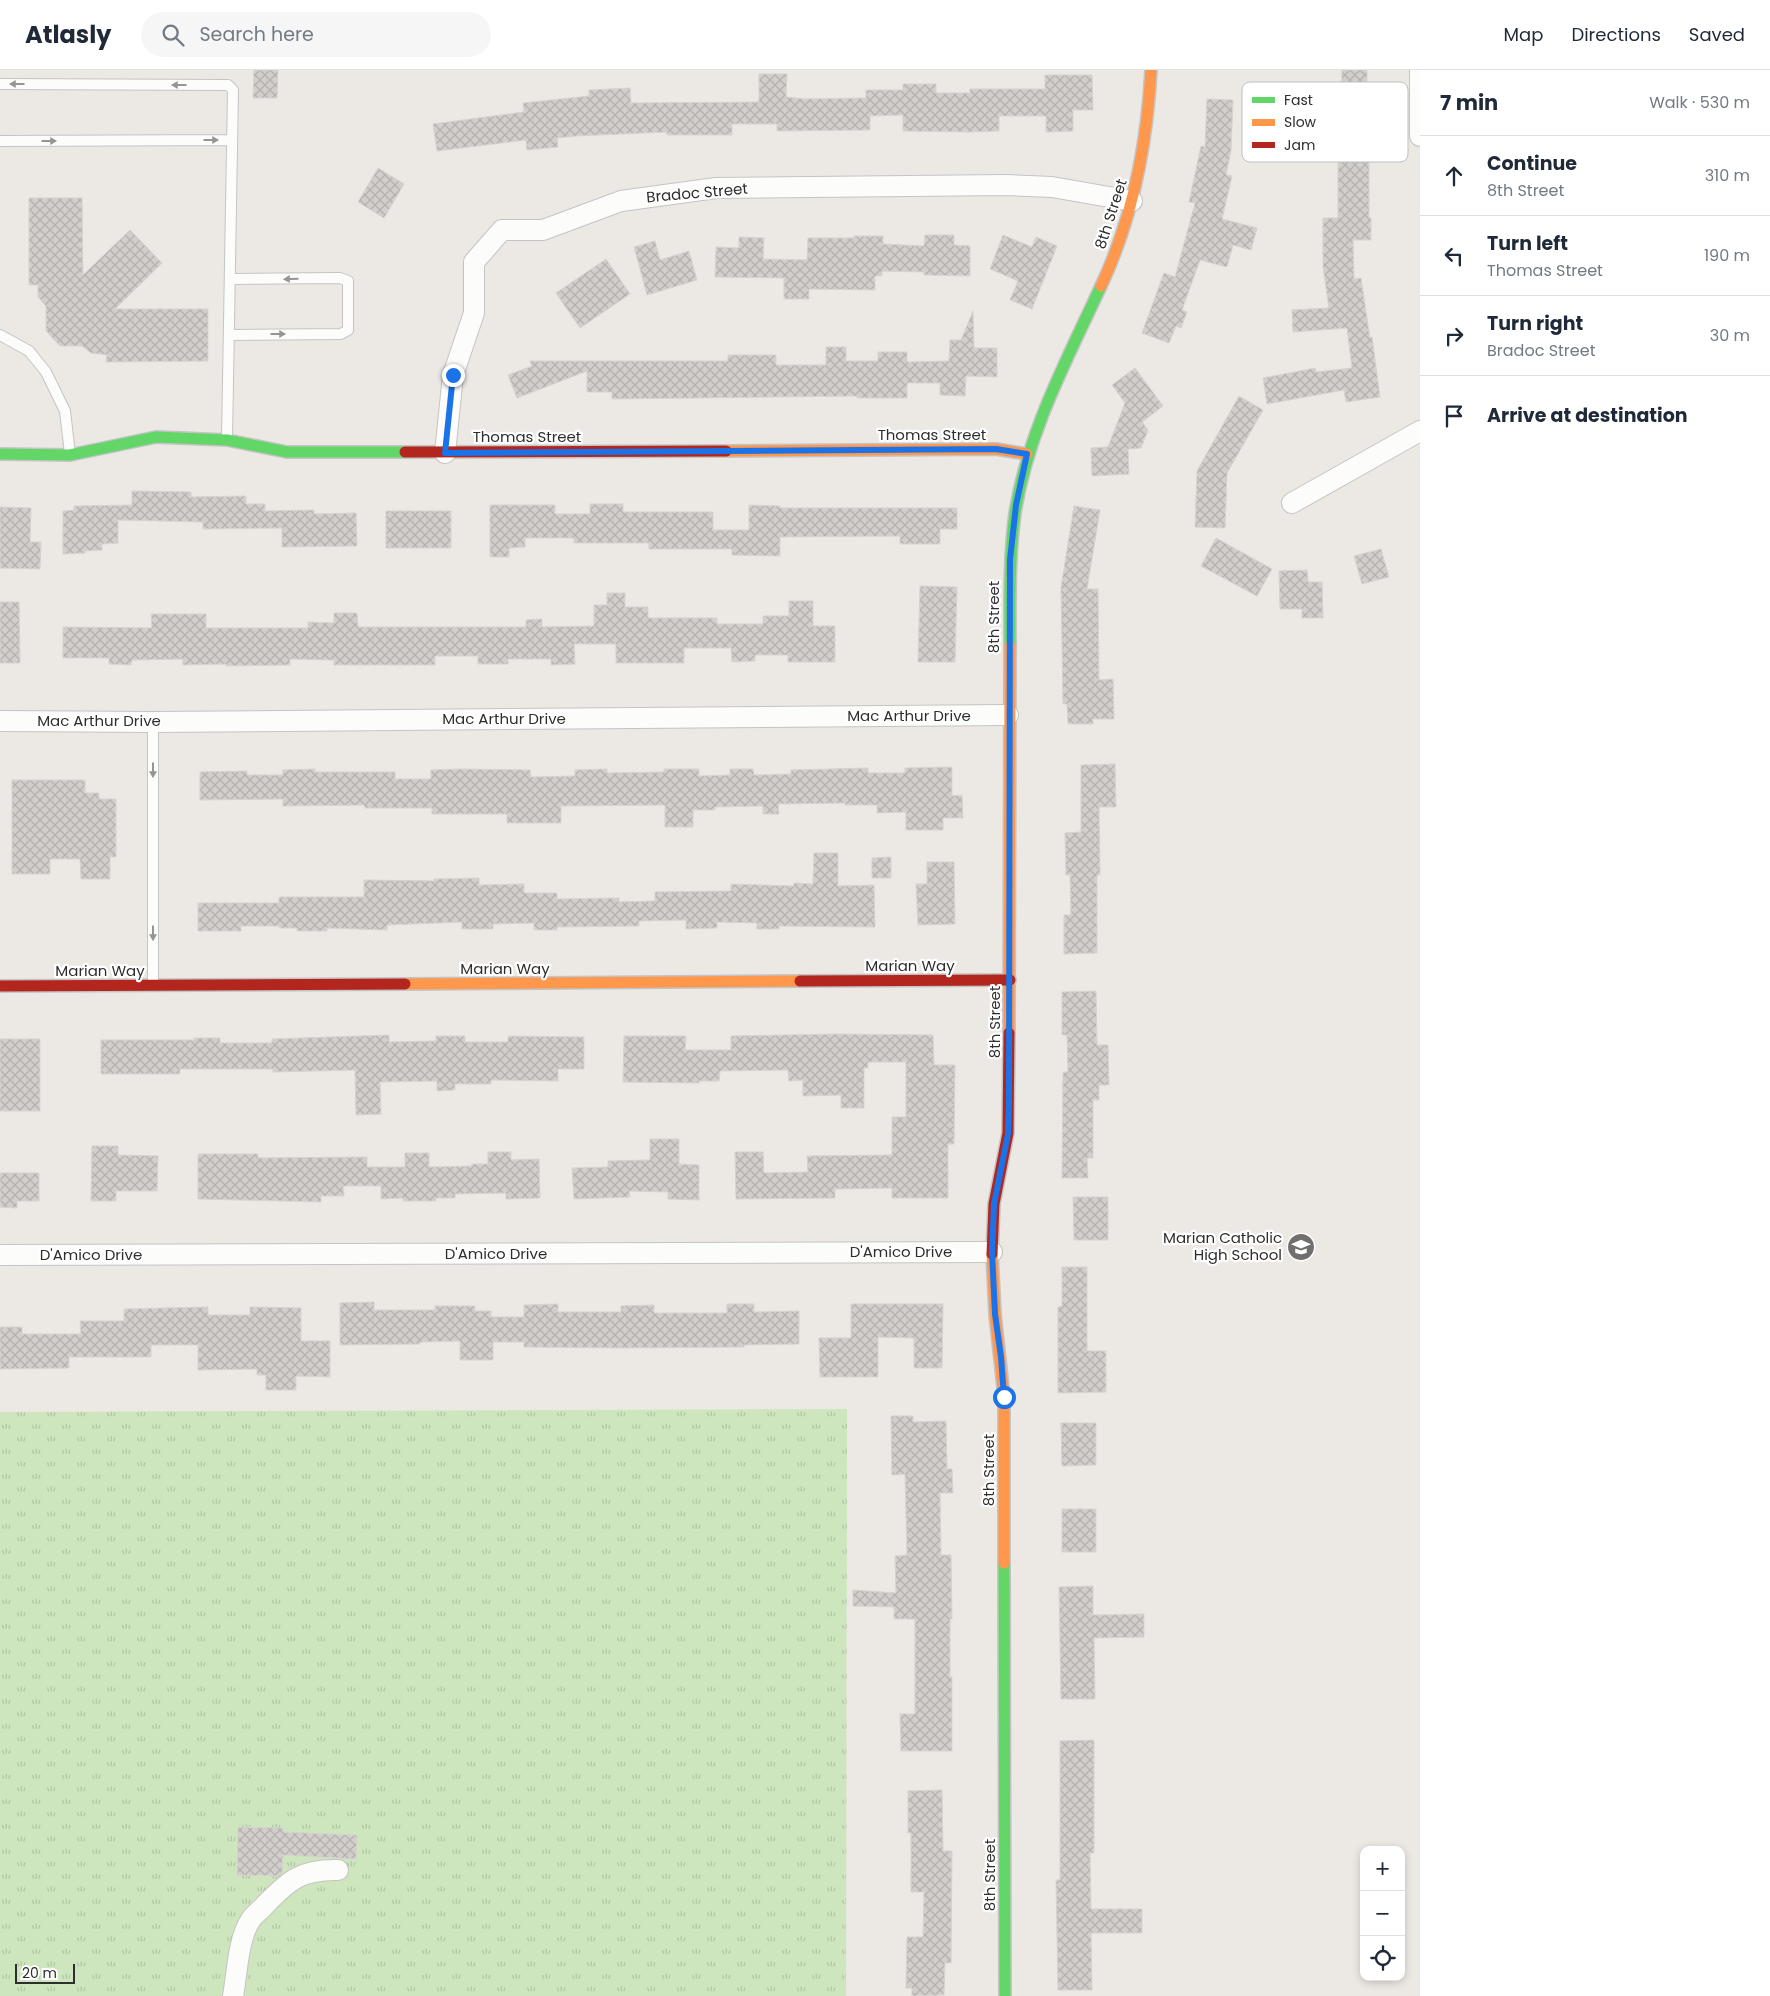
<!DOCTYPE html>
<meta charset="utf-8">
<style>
:root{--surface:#fff;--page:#f6f6f7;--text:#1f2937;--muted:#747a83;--line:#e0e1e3}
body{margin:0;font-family:Poppins,sans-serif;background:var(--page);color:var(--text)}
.controls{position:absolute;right:15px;bottom:15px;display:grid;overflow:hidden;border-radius:10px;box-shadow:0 2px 8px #0003}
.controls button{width:45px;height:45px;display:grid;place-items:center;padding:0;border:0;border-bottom:1px solid var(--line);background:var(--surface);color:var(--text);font:25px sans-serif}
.scale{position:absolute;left:15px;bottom:12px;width:60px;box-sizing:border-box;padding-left:5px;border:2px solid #2e2e2e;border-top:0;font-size:14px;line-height:18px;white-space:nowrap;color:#2e2e2e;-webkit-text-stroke:4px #fff;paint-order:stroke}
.stop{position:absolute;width:15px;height:15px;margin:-11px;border:4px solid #1a73e8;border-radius:50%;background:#fff}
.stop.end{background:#1a73e8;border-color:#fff;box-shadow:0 1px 5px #0008}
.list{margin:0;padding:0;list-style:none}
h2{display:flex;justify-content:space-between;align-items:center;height:65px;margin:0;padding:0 20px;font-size:21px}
h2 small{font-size:16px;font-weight:400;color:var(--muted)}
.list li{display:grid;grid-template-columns:32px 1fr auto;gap:15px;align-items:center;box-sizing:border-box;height:80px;padding:0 20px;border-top:1px solid var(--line)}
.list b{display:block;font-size:19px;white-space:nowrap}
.list p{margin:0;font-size:16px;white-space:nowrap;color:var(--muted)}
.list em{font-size:16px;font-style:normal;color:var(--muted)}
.icon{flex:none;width:28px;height:28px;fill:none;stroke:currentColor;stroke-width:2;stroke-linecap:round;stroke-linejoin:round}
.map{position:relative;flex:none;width:1420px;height:1926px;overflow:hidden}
header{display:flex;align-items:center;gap:30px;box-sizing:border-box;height:70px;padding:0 25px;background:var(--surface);border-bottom:1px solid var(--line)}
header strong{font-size:24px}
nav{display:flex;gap:28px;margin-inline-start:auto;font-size:18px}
.search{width:350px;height:45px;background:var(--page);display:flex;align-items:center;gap:12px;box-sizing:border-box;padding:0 18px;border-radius:28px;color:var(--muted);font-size:19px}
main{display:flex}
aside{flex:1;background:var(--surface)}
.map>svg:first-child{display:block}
</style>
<header>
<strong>Atlasly</strong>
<div class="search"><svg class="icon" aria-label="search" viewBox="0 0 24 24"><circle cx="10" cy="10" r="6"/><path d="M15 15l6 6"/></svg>Search here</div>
<nav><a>Map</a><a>Directions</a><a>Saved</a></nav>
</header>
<main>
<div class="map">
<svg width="1420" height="1926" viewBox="0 0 1420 1926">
<defs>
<pattern id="grass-tufts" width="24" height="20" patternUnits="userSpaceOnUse" patternTransform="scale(1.25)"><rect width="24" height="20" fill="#cee6be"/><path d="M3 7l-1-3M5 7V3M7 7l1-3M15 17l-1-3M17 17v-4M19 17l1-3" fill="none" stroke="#b1c6a4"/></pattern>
<pattern id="building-cross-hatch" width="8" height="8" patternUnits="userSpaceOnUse" patternTransform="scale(1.25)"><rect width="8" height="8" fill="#d1cecb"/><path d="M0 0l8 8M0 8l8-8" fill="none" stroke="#b4b1af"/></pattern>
</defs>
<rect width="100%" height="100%" fill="#ece8e4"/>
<path fill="url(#grass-tufts)" d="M 847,1339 L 846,1926 L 0,1926 L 0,1342 Z"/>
<path fill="url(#building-cross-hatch)" stroke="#d7d4d0" d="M 254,0 L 278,0 L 277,28 L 253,28 Z
M 1342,0 L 1367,0 L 1367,44 L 1369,44 L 1369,148 L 1371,148 L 1371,170 L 1353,170 L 1354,209 L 1361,208 L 1370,268 L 1372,267 L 1380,327 L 1346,332 L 1344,320 L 1267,334 L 1263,308 L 1315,298 L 1316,302 L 1352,298 L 1347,258 L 1293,262 L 1292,240 L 1329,238 L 1323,197 L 1323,148 L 1338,148 L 1338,44 L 1340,44 Z
M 759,4 L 787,4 L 786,27 L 805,29 L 866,28 L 866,20 L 903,20 L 903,14 L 936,14 L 936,23 L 970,23 L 970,19 L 1045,19 L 1045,5 L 1092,5 L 1093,40 L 1073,40 L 1073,61 L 1046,62 L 1046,46 L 999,46 L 999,61 L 970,62 L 903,61 L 903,45 L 870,46 L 870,60 L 777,61 L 777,54 L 732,54 L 732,65 L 667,65 L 667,62 L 576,66 L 557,68 L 558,77 L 527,80 L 526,70 L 437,81 L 433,54 L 524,42 L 523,33 L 589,26 L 589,20 L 630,18 L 631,33 L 759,32 Z
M 1207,29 L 1233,30 L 1231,80 L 1226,105 L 1232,106 L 1222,149 L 1257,158 L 1251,180 L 1233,175 L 1227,197 L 1200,190 L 1182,240 L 1187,242 L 1181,258 L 1176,256 L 1169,273 L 1142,263 L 1164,203 L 1175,207 L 1195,133 L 1189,132 L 1201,76 L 1205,77 Z
M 378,98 L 404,114 L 384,148 L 358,132 Z
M 29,128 L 82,128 L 83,205 L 130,160 L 162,193 L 115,239 L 208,239 L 208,291 L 106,292 L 107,285 L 91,283 L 82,276 L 60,276 L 46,261 L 46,236 L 38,227 L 38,215 L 29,215 Z
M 925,165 L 954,165 L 954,175 L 970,176 L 970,206 L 924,205 L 924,202 L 882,201 L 882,206 L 875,206 L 875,220 L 809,219 L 809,229 L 784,229 L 784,208 L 715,207 L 716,177 L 739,178 L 739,167 L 764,168 L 763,189 L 807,190 L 808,168 L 854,168 L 854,166 L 883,166 L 883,174 L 924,176 Z
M 1003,165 L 1032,177 L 1036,167 L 1057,176 L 1032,239 L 1010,230 L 1018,211 L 990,199 Z
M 655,171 L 660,190 L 689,181 L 697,210 L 647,225 L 634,177 Z
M 606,189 L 630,224 L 580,258 L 556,223 Z
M 973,241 L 974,278 L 997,278 L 997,307 L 966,306 L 965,326 L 940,325 L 940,313 L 907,313 L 907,328 L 857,328 L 857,326 L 612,329 L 612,322 L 587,322 L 587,301 L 517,328 L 508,305 L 532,296 L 530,291 L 728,291 L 728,285 L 776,285 L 776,295 L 826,295 L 826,277 L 846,277 L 846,291 L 878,291 L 878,282 L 907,282 L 907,292 L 949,291 L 950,270 L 961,270 Z
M 1135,298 L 1163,336 L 1142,352 L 1148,360 L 1141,378 L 1128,379 L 1129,404 L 1092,406 L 1091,378 L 1108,377 L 1125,333 L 1112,315 Z
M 1239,326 L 1263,340 L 1227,403 L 1225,458 L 1195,457 L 1197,401 Z
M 132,421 L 191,422 L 191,427 L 246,426 L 246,434 L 265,434 L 265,441 L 314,440 L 314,444 L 356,443 L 357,476 L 282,477 L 282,458 L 203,459 L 203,452 L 118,450 L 118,473 L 102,474 L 102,480 L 85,481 L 85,483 L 63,484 L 63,441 L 74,440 L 74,436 L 132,435 Z
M 590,434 L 623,434 L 623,442 L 713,442 L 713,460 L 749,460 L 749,435 L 780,436 L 780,438 L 957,438 L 957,459 L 940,459 L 940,474 L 900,474 L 900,466 L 780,467 L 780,486 L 732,485 L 732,479 L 649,479 L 649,473 L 574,473 L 574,468 L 525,468 L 525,477 L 509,478 L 509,487 L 490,487 L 490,435 L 555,435 L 555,444 L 590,444 Z
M 1074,436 L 1100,440 L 1087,519 L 1098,519 L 1099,610 L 1113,609 L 1114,649 L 1093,649 L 1093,654 L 1068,654 L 1067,634 L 1063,634 L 1061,517 Z
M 0,437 L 31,438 L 30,472 L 41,472 L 40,499 L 0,498 Z
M 386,441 L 451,441 L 451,478 L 386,478 Z
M 1216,468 L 1272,499 L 1257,526 L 1201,496 Z
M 1381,479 L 1389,507 L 1362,514 L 1354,486 Z
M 1307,500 L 1308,512 L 1322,512 L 1323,548 L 1302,548 L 1302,539 L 1280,539 L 1279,501 Z
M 920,516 L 957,517 L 955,592 L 918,592 Z
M 607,523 L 625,523 L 625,537 L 648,537 L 648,548 L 717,548 L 717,554 L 763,554 L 763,546 L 789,546 L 789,531 L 813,531 L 813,556 L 835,556 L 835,592 L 788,592 L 788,585 L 755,585 L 755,591 L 732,592 L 731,578 L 684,578 L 684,593 L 616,593 L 616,574 L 574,574 L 575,594 L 551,595 L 551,589 L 508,589 L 508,594 L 478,594 L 478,586 L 435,586 L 435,595 L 334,595 L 334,590 L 290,589 L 290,595 L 226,596 L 226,594 L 183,595 L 183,589 L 132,590 L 131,595 L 109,594 L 109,588 L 63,588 L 63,557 L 152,558 L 151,544 L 206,544 L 206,558 L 308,558 L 308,552 L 334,553 L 334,543 L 357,543 L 358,557 L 526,557 L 526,550 L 542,549 L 542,557 L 594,556 L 594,535 L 607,535 Z
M 0,532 L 19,532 L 20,593 L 0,593 Z
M 1115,694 L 1116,737 L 1099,737 L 1100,805 L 1097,805 L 1097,883 L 1064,884 L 1064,845 L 1071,845 L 1070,805 L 1066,805 L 1065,763 L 1081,762 L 1081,695 Z
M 952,697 L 952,726 L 962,725 L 963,748 L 943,748 L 943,760 L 906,760 L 906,742 L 877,743 L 877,735 L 845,735 L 845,733 L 778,734 L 779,744 L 763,744 L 763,736 L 715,737 L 715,740 L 693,740 L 693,757 L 665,757 L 665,735 L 561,736 L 561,753 L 507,753 L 507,744 L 432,744 L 432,738 L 365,738 L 364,735 L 283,736 L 283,729 L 200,730 L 200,702 L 247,701 L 247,705 L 283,705 L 283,700 L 315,699 L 315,702 L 395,702 L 395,709 L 431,709 L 431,700 L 462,699 L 530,700 L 531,707 L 575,706 L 575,700 L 607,699 L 607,703 L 664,702 L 664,699 L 699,699 L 699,706 L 730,705 L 730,699 L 753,699 L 754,705 L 791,704 L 791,700 L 868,698 L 868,703 L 905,703 L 905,698 Z
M 12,710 L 85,710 L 85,723 L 99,723 L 99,729 L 116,729 L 116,787 L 110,787 L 110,809 L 81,809 L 80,789 L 50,789 L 50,804 L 12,804 Z
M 814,783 L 838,783 L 838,816 L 874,815 L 875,857 L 779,856 L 779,859 L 757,859 L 757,853 L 717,852 L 717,858 L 686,859 L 686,850 L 639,851 L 639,856 L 557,857 L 557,860 L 534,860 L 534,853 L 493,854 L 493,859 L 462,859 L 462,852 L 387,855 L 387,860 L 327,858 L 327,861 L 297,861 L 297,858 L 279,858 L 279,856 L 241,856 L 241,861 L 198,861 L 198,833 L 279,833 L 279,827 L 364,827 L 364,810 L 434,811 L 434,809 L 479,808 L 479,815 L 524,814 L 524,823 L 557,823 L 557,829 L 619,828 L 619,832 L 655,831 L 655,822 L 731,821 L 731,814 L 794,816 L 794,813 L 813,814 Z
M 891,787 L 891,808 L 872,808 L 872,788 Z
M 927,792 L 954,792 L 955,854 L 918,855 L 916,814 L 927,814 Z
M 1096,921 L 1097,975 L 1108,975 L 1109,1015 L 1099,1015 L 1099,1030 L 1093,1030 L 1093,1088 L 1087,1088 L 1088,1108 L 1062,1108 L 1063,1002 L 1068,1002 L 1067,965 L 1062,965 L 1062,922 Z
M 835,964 L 933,965 L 934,995 L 955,995 L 954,1074 L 948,1074 L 948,1128 L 892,1128 L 892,1118 L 835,1119 L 835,1128 L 736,1129 L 735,1082 L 763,1082 L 764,1103 L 808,1102 L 807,1086 L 892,1085 L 892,1047 L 906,1047 L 906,992 L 868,992 L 868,998 L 864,998 L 864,1038 L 841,1038 L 841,1025 L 803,1026 L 803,1010 L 789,1011 L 788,1000 L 720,1001 L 719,1011 L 699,1011 L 699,1013 L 623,1012 L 624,966 L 686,966 L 685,980 L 731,980 L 731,966 Z
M 389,965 L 389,972 L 436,971 L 436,966 L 465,966 L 465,972 L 508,972 L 508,966 L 584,967 L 584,999 L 558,999 L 558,1011 L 491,1010 L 491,1014 L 455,1014 L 455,1020 L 437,1021 L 437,1011 L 380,1012 L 381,1044 L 356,1045 L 355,1000 L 273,1002 L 273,999 L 180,999 L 180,1004 L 101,1004 L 101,970 L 194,970 L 194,968 L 220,968 L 220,973 L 272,973 L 272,969 Z
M 0,969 L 40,969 L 40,1041 L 0,1041 Z
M 650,1069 L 679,1069 L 679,1094 L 699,1095 L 699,1130 L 668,1129 L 668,1122 L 629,1121 L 630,1127 L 574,1129 L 572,1098 L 608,1097 L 608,1091 L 650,1090 Z
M 92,1076 L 118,1076 L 118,1085 L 158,1086 L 157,1121 L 116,1121 L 116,1131 L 91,1131 Z
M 488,1082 L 511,1082 L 511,1090 L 539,1089 L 540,1128 L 506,1129 L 506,1123 L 455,1124 L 455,1128 L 436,1128 L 436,1131 L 403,1131 L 403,1128 L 381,1129 L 381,1116 L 343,1116 L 344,1126 L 321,1126 L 321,1132 L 198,1129 L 198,1084 L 258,1084 L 258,1088 L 367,1087 L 367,1097 L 405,1097 L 405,1083 L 429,1083 L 429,1097 L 472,1096 L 472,1094 L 488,1094 Z
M 0,1103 L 39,1103 L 39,1131 L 17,1131 L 17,1138 L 0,1137 Z
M 1073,1127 L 1108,1127 L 1108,1170 L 1074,1170 Z
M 1062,1197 L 1087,1197 L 1087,1281 L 1106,1281 L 1106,1322 L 1058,1323 L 1058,1237 L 1062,1236 Z
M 374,1232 L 374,1240 L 435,1240 L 435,1236 L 475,1236 L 475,1241 L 491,1241 L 491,1247 L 524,1247 L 524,1235 L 558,1234 L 558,1242 L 621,1242 L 621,1236 L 654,1235 L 654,1243 L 727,1243 L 727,1234 L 754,1234 L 754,1242 L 799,1241 L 799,1274 L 744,1275 L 744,1277 L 621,1278 L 524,1277 L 524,1272 L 493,1272 L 493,1290 L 460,1290 L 460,1271 L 420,1272 L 420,1274 L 340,1275 L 340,1233 Z
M 851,1234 L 943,1234 L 942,1298 L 914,1298 L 914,1268 L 878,1267 L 878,1307 L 820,1307 L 819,1268 L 851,1268 Z
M 208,1237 L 208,1245 L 250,1245 L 250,1237 L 301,1238 L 301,1271 L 330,1271 L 330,1307 L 296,1306 L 296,1320 L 266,1320 L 266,1305 L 257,1305 L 257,1299 L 198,1300 L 198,1275 L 151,1275 L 151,1287 L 69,1287 L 69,1298 L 0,1299 L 0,1257 L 22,1257 L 22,1264 L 81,1264 L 80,1251 L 124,1251 L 124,1239 Z
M 891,1346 L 913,1346 L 913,1352 L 946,1351 L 947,1399 L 952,1399 L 953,1423 L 940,1423 L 941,1485 L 951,1485 L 952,1549 L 950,1549 L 950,1607 L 952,1607 L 952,1681 L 901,1681 L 900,1644 L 915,1644 L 915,1549 L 894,1549 L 894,1537 L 853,1536 L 853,1520 L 896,1523 L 895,1486 L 907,1485 L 905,1404 L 892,1405 Z
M 1061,1353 L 1096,1353 L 1096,1395 L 1062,1396 Z
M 1062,1439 L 1096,1439 L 1096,1482 L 1062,1482 Z
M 1093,1516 L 1093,1545 L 1144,1544 L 1144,1567 L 1094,1568 L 1095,1629 L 1061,1629 L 1059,1517 Z
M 1094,1670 L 1094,1783 L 1090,1783 L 1091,1839 L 1142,1839 L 1142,1863 L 1091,1863 L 1092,1920 L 1058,1920 L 1056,1810 L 1060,1810 L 1060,1671 Z
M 942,1720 L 943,1781 L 952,1781 L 951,1893 L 945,1893 L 944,1925 L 912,1926 L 912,1918 L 906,1918 L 907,1867 L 923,1867 L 924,1822 L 911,1822 L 911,1763 L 908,1763 L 908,1721 Z
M 238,1757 L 283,1758 L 283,1762 L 357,1765 L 356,1789 L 283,1785 L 282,1803 L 278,1806 L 237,1805 Z"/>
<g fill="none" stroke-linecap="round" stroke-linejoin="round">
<g stroke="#c5c4c5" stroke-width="12">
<path id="lane" d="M 0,14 L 228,15 L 233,20 L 227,369
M 0,71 L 232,70
M 0,265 L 29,281 L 46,302 L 65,341 L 70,384
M 229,265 L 341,264 L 348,260 L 348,211 L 340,208 L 230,209
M 153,652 L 153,913"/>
</g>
<g stroke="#c5c4c5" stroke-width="22">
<path id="street" d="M 1420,0 L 1420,66
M 445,383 L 453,305 L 474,243 L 474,192 L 502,160 L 543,160 L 621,131 L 716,118 L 1007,115 L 1052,117 L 1132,131
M 1292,433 L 1420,361
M 0,651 L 153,652 L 1008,645
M 0,1185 L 992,1182
M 233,1926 C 237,1905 238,1869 250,1851 C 253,1845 261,1840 265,1835 C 289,1810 302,1799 338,1800"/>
</g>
<g stroke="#c5c4c5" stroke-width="14">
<path id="fast" d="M 0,384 L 70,385 L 156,367 L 227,370 L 287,382 L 405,382
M 1010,576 C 1010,531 1009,487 1015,443 C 1028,361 1067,290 1101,216
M 1004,1493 L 1005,1926"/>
</g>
<g stroke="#c5c4c5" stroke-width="14">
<path id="slow" d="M 1101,216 C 1133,148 1147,75 1151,0
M 726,381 L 996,379 L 1027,384
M 405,914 L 800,911
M 1009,963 L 1010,576
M 992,1184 L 995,1244 L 1004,1327 L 1004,1493"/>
</g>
<g stroke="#c5c4c5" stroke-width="14">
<path id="jam" d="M 405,382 L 726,381
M 800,911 L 1010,910
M 0,916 L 405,914
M 992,1184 L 994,1134 L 1008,1063 L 1009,963"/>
</g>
<use href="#lane" stroke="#fcfcfb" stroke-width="10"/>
<use href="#street" stroke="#fcfcfb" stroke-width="20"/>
<use href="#fast" stroke="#63d668" stroke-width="11"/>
<use href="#slow" stroke="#ff974d" stroke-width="11"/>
<use href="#jam" stroke="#b3261e" stroke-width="11"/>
</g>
<defs><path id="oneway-solid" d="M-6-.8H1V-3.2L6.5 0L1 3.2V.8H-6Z" transform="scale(1.25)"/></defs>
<g fill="#959594">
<use href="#oneway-solid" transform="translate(17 14) rotate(-180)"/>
<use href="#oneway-solid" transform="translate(179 15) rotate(-180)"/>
<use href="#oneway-solid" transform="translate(211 70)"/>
<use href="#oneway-solid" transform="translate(49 71)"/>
<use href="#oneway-solid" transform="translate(291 209) rotate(179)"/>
<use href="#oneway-solid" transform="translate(278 264)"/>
<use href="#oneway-solid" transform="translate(153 700) rotate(90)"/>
<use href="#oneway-solid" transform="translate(153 863) rotate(90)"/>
</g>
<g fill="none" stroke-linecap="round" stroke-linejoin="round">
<path stroke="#1a73e8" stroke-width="6" d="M 453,305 L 445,383 L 996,379 L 1027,384 L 1016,435 L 1010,490 L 1009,1032 L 1008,1064 L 994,1134 L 992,1182 L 995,1244 L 1001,1287 L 1004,1327"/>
</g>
<defs>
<g id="school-disc" transform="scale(1.4375)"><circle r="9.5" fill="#706f6e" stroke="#fff"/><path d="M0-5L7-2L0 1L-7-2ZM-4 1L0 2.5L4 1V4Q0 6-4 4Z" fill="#fff"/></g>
</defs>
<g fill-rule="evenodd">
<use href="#school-disc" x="1301" y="1177"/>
</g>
<g text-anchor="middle" stroke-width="4.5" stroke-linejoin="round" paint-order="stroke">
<g font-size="15" fill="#2e2e2e" stroke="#fff">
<text transform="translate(697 123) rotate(-5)" y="5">Bradoc Street</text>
<text transform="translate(1111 144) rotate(-72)" y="5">8th Street</text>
<text x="932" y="370">Thomas Street</text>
<text x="527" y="372">Thomas Street</text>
<text transform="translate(994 547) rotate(-90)" y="5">8th Street</text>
<text x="909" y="651">Mac Arthur Drive</text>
<text x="504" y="654">Mac Arthur Drive</text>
<text x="99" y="656">Mac Arthur Drive</text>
<text x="910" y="901">Marian Way</text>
<text x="505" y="904">Marian Way</text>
<text x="100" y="906">Marian Way</text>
<text transform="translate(995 952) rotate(-90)" y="5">8th Street</text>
<text x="901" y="1187">D'Amico Drive</text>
<text x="496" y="1189">D'Amico Drive</text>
<text x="91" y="1190">D'Amico Drive</text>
<text transform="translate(989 1400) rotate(-90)" y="5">8th Street</text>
<text transform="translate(990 1805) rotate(-90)" y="5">8th Street</text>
</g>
<g font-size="15" fill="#2e2e2e" stroke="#fff" text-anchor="end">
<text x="1282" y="1173">Marian Catholic<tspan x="1282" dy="17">High School</tspan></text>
</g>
</g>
<rect x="1242" y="12" width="166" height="80" rx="8" fill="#fff" stroke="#c0c0c0" stroke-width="1"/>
<rect x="1252" y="27" width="23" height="6" fill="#63d668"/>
<rect x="1252" y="49" width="23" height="7" fill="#ff974d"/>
<rect x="1252" y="72" width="23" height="6" fill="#b3261e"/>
<g font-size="14" fill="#2e2e2e">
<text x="1284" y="35">Fast</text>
<text x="1284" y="57">Slow</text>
<text x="1284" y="80">Jam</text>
</g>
</svg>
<div class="controls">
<button>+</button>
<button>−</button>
<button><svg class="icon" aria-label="locate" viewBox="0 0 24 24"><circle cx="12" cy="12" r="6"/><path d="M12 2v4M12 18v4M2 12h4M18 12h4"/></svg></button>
</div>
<div class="scale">20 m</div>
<div class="stop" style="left:1004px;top:1327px"></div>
<div class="stop end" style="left:453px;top:305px"></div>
</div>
<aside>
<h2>7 min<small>Walk · 530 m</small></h2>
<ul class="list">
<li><svg class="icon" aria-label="ahead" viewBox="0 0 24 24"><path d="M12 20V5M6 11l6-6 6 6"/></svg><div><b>Continue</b><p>8th Street</p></div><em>310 m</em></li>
<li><svg class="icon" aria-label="left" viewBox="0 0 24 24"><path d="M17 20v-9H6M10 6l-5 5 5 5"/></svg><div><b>Turn left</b><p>Thomas Street</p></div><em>190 m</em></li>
<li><svg class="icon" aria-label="right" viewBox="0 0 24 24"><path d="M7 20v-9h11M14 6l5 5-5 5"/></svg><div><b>Turn right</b><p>Bradoc Street</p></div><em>30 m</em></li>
<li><svg class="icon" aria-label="arrive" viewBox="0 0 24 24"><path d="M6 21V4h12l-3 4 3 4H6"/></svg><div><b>Arrive at destination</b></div></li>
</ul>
</aside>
</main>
